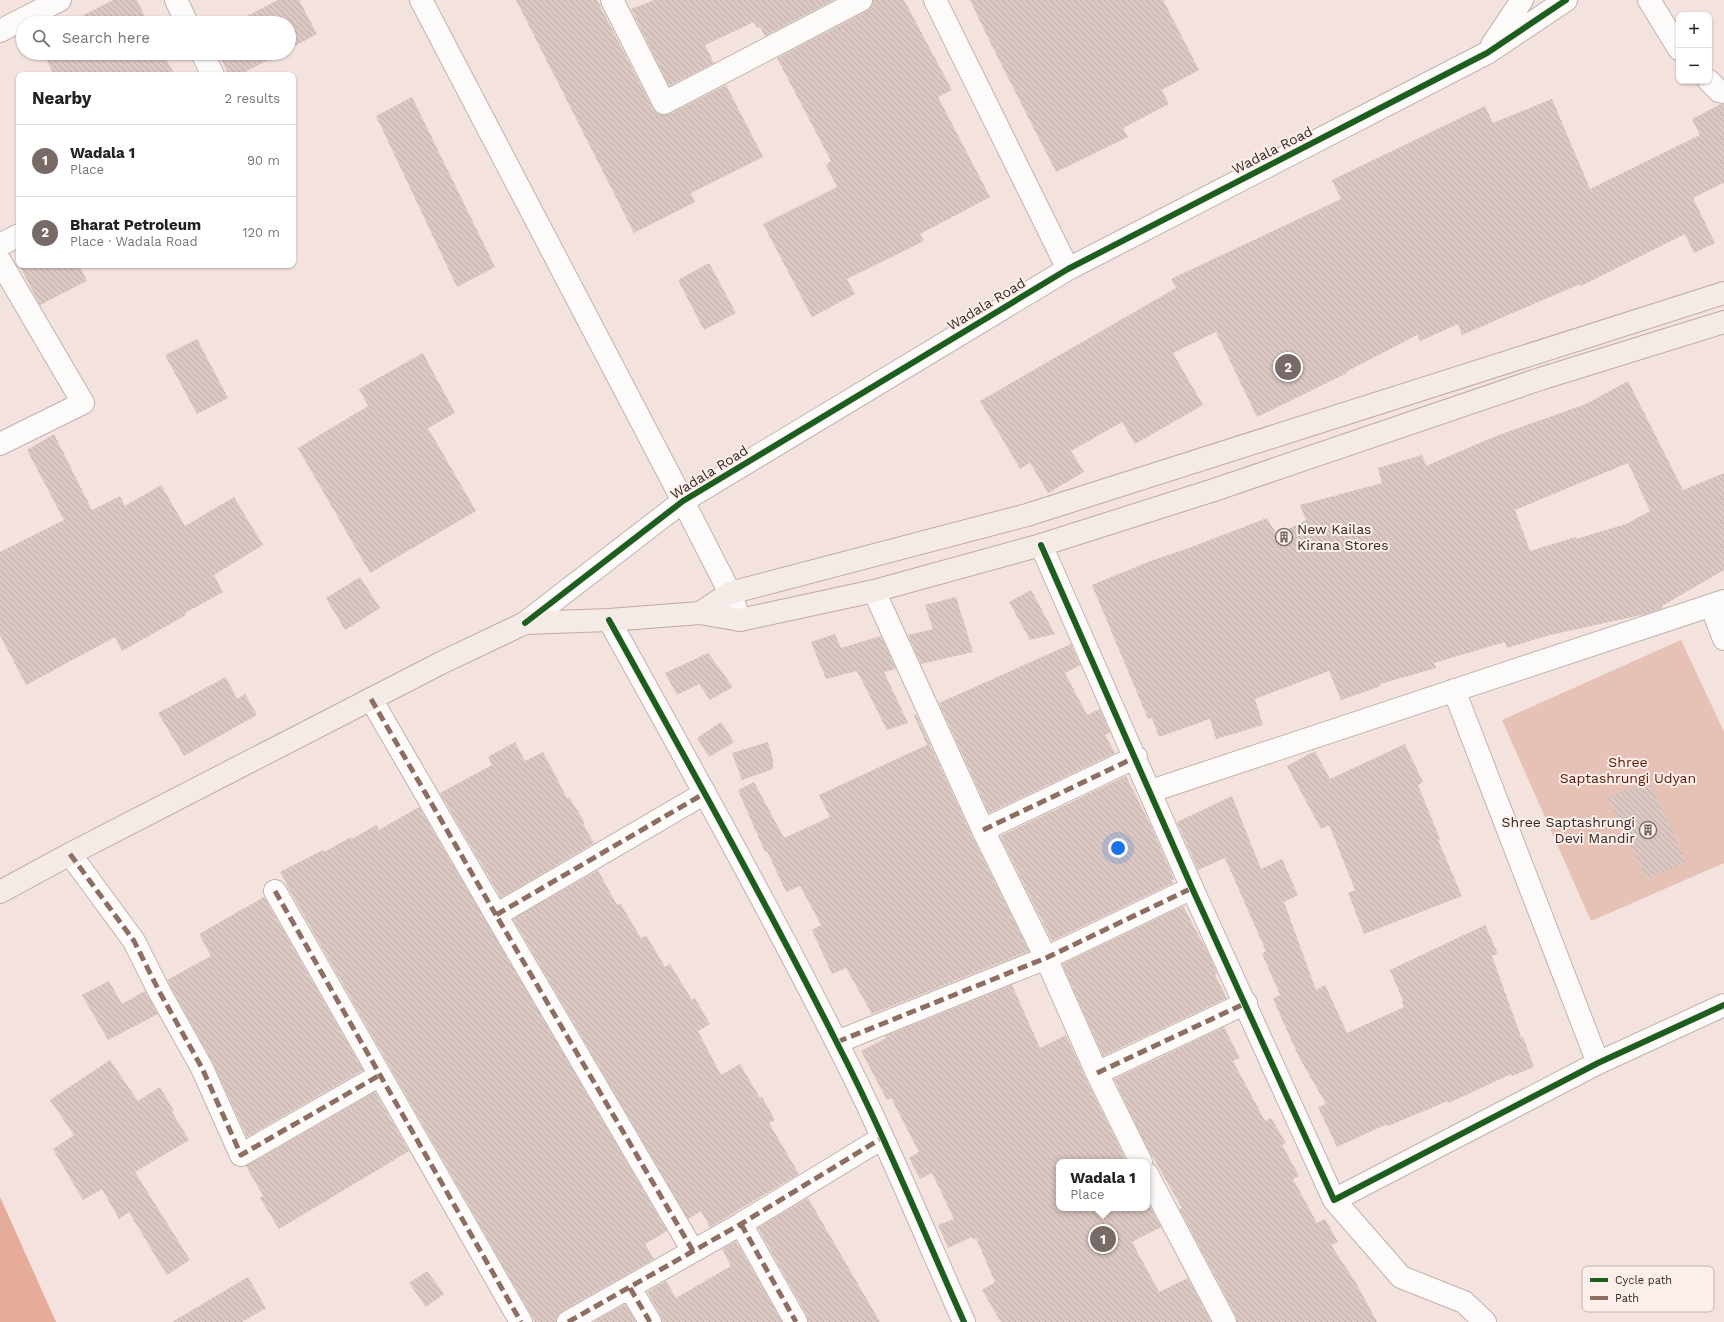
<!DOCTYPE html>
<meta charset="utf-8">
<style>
:root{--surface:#fff;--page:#f2f2f2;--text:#222;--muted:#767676;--line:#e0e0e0;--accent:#786a66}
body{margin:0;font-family:"Work Sans",sans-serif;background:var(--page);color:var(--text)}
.controls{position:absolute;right:12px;top:12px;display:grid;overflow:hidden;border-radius:8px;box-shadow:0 1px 3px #0004}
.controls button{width:36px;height:36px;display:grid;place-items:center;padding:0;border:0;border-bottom:1px solid var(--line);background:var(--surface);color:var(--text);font:20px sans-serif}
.you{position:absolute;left:1118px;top:848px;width:14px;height:14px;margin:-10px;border:3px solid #fff;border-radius:50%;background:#1a73e8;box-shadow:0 0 0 6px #1a73e833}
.badge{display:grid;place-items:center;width:26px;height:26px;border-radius:50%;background:var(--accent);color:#fff;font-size:13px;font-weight:700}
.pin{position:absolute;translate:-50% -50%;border:2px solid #fff;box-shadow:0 1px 4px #0006}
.popup{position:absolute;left:1056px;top:1159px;width:94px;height:52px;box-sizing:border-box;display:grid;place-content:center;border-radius:8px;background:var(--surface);filter:drop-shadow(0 1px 3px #0005);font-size:13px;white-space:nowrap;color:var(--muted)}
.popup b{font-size:15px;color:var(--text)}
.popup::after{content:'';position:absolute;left:50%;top:100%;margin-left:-8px;border:8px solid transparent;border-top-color:var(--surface)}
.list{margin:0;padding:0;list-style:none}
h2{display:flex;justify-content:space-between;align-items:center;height:52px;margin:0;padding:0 16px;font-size:17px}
h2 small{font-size:13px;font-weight:400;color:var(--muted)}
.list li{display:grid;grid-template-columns:26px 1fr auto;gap:12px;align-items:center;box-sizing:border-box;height:72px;padding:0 16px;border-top:1px solid var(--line)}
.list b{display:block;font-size:15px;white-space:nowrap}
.list p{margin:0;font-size:13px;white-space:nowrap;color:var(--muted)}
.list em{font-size:13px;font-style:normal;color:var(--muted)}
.icon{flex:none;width:22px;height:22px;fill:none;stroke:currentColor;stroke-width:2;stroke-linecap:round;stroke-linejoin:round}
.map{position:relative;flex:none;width:1724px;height:1322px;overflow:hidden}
.search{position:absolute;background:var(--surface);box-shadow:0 1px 3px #0004;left:16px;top:16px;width:280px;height:44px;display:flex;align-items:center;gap:10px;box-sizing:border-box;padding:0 14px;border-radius:22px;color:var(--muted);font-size:15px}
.panel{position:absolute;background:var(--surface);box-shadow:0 1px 3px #0004;left:16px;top:72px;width:280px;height:196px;border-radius:8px}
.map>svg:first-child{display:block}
</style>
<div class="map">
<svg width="1724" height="1322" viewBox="0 0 1724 1322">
<defs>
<pattern id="building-back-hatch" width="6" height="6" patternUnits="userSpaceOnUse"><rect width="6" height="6" fill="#dcc8c2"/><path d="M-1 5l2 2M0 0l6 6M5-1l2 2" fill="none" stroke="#bdaca7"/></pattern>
</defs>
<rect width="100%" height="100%" fill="#f3e2dd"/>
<path fill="#e6c1b5" d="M 1681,640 L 1724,732 L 1724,863 L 1591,921 L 1502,720 Z"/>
<path fill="#e5ac99" d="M 0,1197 L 56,1322 L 0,1322 Z"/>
<path fill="url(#building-back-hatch)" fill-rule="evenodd" d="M 113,0 L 137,0 L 148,23 L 68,23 Z
M 278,0 L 299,0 L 317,34 L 289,49 L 289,23 L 233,23 Z
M 516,0 L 597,0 L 653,109 L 657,113 L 663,115 L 670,114 L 726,85 L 763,157 L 691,193 L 695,202 L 634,233 Z
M 654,0 L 834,0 L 765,36 L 760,27 L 757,28 L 754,22 L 705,45 L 714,63 L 669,86 L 631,9 Z
M 873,0 L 904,0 L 952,90 L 938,97 L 990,197 L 920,234 L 924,241 L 847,279 L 855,294 L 812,317 L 763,224 L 837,187 L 826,165 L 831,161 L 777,58 L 867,11 L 872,6 Z
M 970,0 L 1163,0 L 1199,70 L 1162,90 L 1169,104 L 1123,128 L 1128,137 L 1056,172 L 993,48 Z
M 43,53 L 163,53 L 175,75 L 54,75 Z
M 218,53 L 281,53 L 239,75 L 229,75 Z
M 412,97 L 495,267 L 457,287 L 376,116 Z
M 1552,99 L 1590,189 L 1700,135 L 1692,119 L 1721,104 L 1724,104 L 1724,184 L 1723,183 L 1693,198 L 1715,243 L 1694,253 L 1685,234 L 1581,286 L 1580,284 L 1462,335 L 1458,324 L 1420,341 L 1417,335 L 1346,372 L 1347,373 L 1257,417 L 1216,332 L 1173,353 L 1203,405 L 1135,444 L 1122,422 L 1071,451 L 1084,472 L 1048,493 L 1030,463 L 1020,469 L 980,401 L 1176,288 L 1171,279 L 1341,199 L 1332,180 L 1485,106 L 1493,123 Z
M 709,263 L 736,313 L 704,330 L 678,280 Z
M 19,265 L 79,265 L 87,281 L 40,305 Z
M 197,339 L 228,398 L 197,414 L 165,355 Z
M 423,353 L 455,413 L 428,428 L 476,511 L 370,573 L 298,448 L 368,406 L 359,389 Z
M 1628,381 L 1683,490 L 1724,473 L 1724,570 L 1662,606 L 1663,608 L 1646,614 L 1550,635 L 1507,648 L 1505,642 L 1434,663 L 1436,668 L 1380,684 L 1381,686 L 1341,700 L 1329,671 L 1255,699 L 1263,725 L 1216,739 L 1210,719 L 1159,737 L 1152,718 L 1148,719 L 1092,585 L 1153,560 L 1189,548 L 1267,518 L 1277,535 L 1306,520 L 1300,505 L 1382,483 L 1378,468 L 1422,455 L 1426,466 L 1496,436 L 1586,404 ZM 1628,463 L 1650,511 L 1626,524 L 1576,539 L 1576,537 L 1530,551 L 1515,510 Z
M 54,434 L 92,510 L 120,496 L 125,506 L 161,485 L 185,526 L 234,497 L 263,545 L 214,575 L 223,592 L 185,613 L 186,615 L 122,651 L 115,637 L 26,685 L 0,635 L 0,552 L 64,520 L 27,450 Z
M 360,577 L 380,608 L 345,630 L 326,598 Z
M 1031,590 L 1055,634 L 1030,640 L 1009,602 Z
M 956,597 L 973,652 L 921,664 L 908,635 L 933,629 L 925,605 Z
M 835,634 L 841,648 L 881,636 L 896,669 L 884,672 L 908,723 L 887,730 L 857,671 L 826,679 L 811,642 Z
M 1071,644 L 1080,665 L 1065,673 L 1087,715 L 1100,709 L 1110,733 L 1105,735 L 1115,753 L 989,813 L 939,703 Z
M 708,653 L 733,687 L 710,700 L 699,684 L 677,695 L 665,673 Z
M 226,677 L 237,699 L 245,694 L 257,715 L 184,756 L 158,713 Z
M 916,714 L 972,836 L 1029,951 L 872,1014 L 846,968 L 832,974 L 812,930 L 821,925 L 800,886 L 786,892 L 767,851 L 765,852 L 738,790 L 754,782 L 784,838 L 830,817 L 819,795 L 927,745 L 914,715 Z
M 721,722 L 734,742 L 709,757 L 697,738 Z
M 515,742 L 525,761 L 543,752 L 567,798 L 569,797 L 585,823 L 583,824 L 594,843 L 501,898 L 440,793 L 492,765 L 488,757 Z
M 768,742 L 773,760 L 773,769 L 742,780 L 732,753 Z
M 1405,744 L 1423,782 L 1418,785 L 1440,839 L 1438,840 L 1462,896 L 1364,934 L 1348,893 L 1355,890 L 1329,825 L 1321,829 L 1287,766 L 1315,751 L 1330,779 Z
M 1126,776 L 1150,824 L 1174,879 L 1172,880 L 1173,883 L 1052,941 L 1000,836 Z
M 1648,780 L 1686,862 L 1647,879 L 1608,798 Z
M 1232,796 L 1261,869 L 1282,859 L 1298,895 L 1284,902 L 1316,990 L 1325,985 L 1347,1033 L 1404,1007 L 1402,1002 L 1403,1001 L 1390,970 L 1485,925 L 1498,954 L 1492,956 L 1521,1037 L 1523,1037 L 1534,1067 L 1512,1076 L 1511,1074 L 1449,1103 L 1448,1101 L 1388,1126 L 1387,1124 L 1337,1147 L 1318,1107 L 1326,1104 L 1299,1057 L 1273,999 L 1280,995 L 1262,954 L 1266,951 L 1225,858 L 1198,870 L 1177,822 Z
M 419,807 L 667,1231 L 645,1244 L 654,1259 L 562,1311 L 557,1316 L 556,1322 L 535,1322 L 286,884 L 287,884 L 280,872 L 323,850 L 324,852 L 351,837 L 352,839 L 376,825 L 379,830 Z
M 598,870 L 617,905 L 620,903 L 641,938 L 646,935 L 665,967 L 670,964 L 692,1000 L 695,998 L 710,1024 L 698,1031 L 721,1075 L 740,1064 L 760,1098 L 762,1097 L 775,1120 L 769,1123 L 799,1174 L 710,1227 L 701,1211 L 688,1219 L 513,919 Z
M 264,897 L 363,1070 L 247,1137 L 213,1063 L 167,980 L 211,956 L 199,934 Z
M 1183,906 L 1207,951 L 1217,973 L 1215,975 L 1227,998 L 1103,1056 L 1062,964 Z
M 109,981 L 122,1004 L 145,991 L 158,1014 L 108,1040 L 82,995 Z
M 1012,985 L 1040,1048 L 1066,1035 L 1086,1079 L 1125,1158 L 1118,1162 L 1059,1162 L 1059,1208 L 1151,1208 L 1161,1227 L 1132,1242 L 1159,1292 L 1188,1278 L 1211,1322 L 1001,1322 L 982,1290 L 995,1282 L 976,1238 L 974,1240 L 972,1237 L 948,1248 L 938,1225 L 954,1219 L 932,1173 L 920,1179 L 909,1158 L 919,1152 L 891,1098 L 887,1100 L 861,1051 L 886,1038 L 885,1036 Z
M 1224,1027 L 1240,1058 L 1233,1061 L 1265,1121 L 1271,1118 L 1286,1143 L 1282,1145 L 1299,1176 L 1293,1179 L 1317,1223 L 1325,1219 L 1338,1242 L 1331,1245 L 1356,1283 L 1377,1322 L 1237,1322 L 1236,1316 L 1179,1208 L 1182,1208 L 1147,1147 L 1114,1079 Z
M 110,1060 L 138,1101 L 160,1087 L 174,1111 L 172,1112 L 189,1140 L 135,1172 L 190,1260 L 167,1275 L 129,1212 L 119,1219 L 102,1189 L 83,1200 L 53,1149 L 74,1135 L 50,1100 Z
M 375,1092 L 409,1151 L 279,1229 L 260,1198 L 263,1196 L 246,1166 Z
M 808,1198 L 880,1322 L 808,1322 L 807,1316 L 758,1228 Z
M 736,1241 L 782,1322 L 662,1322 L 661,1316 L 647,1292 L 666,1281 L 676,1298 L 731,1266 L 722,1249 Z
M 427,1271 L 444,1294 L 426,1307 L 409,1283 Z
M 248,1277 L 266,1308 L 242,1322 L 172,1322 Z
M 625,1304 L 636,1322 L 593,1322 Z"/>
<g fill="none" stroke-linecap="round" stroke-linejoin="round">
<g stroke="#c0b3af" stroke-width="24">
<path id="minor" d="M 176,0 L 187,23
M 421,0 L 683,501 L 730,593 L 740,620
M 612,0 L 664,103 L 861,0
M 935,0 L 1068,269
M 1649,0 L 1679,49
M 0,31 L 60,0
M 1492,45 L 1522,0
M 202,53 L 213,75
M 1709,81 L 1719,91 L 1724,92
M 0,245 L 19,235
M 0,261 L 83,403 L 0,444
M 1041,545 L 1192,888 L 1334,1200 L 1598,1063 L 1724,1005
M 874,591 L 983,830 L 1046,958 L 1097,1073 L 1141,1162
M 1711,605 L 1724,639
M 609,620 C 686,759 764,899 836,1041 C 883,1132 922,1228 964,1322
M 525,623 L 683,501 L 1068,269 L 1487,53 L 1566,0
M 1454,690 L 1598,1063
M 371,699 L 496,915
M 1151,791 L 1724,601
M 983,830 L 1136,757
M 70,854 L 134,941 L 159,991 L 202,1068 L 241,1155 L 380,1075
M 275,891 L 521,1322
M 837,1042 L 1046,958 L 1192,888
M 1097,1073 L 1246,1003
M 1147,1174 L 1225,1322
M 1334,1200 L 1401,1277 L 1464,1302 L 1485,1322
M 741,1224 L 796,1322
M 693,1251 L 496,915 L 705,793
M 630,1288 L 650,1322
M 568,1322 L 741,1224 L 882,1138"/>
</g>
<g stroke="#c1aaa4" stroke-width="24">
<path id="major" d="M 700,613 L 730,593 L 1027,515 L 1724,293
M 0,892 L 70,854 L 441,663 L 525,623 L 609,620 L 700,613 L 740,620 L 874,591 L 1041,545 L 1214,490 L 1540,379 L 1724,322"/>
</g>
<use href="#minor" stroke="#fdfbfa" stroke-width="22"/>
<use href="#major" stroke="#f4eae6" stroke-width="22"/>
<path stroke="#8d6e63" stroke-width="5" stroke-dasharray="10 5" stroke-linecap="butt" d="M 371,699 L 496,915
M 983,830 L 1136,757
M 70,854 L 134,941 L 159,991 L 202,1068 L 241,1155 L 380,1075
M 275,891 L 521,1322
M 837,1042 L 1046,958 L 1192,888
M 1097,1073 L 1246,1003
M 741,1224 L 796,1322
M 693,1251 L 496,915 L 705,793
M 630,1288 L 650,1322
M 568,1322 L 741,1224 L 882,1138"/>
<g stroke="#fcefeb" stroke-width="8">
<path id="cycleway" d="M 1041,545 L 1192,888 L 1334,1200 L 1598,1063 L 1724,1005
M 609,620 C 686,759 764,899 836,1041 C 883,1132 922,1228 964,1322
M 525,623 L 683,501 L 1068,269 L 1487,53 L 1566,0"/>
</g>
<use href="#cycleway" stroke="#1b5e20" stroke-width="6"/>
</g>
<defs>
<g id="building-ring" transform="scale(0.9)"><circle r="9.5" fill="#fcefeb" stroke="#786a66" stroke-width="1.5"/><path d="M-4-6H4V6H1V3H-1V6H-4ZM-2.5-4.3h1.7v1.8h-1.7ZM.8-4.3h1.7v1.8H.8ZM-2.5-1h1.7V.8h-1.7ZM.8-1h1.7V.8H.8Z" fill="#786a66"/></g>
</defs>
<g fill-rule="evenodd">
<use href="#building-ring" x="1284" y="537"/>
<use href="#building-ring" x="1648" y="830"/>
</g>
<g text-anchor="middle" stroke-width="4" stroke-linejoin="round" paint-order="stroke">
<g font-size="14" fill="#352926" stroke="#fcefeb">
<text transform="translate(1272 150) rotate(-27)" y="5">Wadala Road</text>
<text transform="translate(986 304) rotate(-31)" y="5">Wadala Road</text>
<text transform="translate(709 472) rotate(-32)" y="5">Wadala Road</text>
</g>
<g font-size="14" fill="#352926" stroke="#fcefeb" text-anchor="start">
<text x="1297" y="534">New Kailas<tspan x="1297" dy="16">Kirana Stores</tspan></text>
<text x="1635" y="827" text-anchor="end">Shree Saptashrungi<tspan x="1635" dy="16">Devi Mandir</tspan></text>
</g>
<g font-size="14" fill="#5b1900" stroke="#fcefeb">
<text x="1628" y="767">Shree<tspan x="1628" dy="16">Saptashrungi Udyan</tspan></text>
</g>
</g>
<rect x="1582" y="1266" width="132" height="46" rx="6" fill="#fcefeb" stroke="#c0b4b0" stroke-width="1"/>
<rect x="1590" y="1278" width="18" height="4" fill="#1b5e20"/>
<rect x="1590" y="1296" width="18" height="4" fill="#8d6e63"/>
<g font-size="11" fill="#352926">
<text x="1615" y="1284">Cycle path</text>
<text x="1615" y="1302">Path</text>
</g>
</svg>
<div class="controls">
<button>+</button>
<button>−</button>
</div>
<div class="you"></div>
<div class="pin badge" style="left:1103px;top:1239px">1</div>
<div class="popup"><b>Wadala 1</b>Place</div>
<div class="pin badge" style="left:1288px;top:367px">2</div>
<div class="search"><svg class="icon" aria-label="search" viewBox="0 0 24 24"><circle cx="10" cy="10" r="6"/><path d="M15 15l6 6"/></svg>Search here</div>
<section class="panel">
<h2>Nearby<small>2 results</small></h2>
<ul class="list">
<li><span class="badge">1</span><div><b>Wadala 1</b><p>Place</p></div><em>90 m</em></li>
<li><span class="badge">2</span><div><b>Bharat Petroleum</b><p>Place · Wadala Road</p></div><em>120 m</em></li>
</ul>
</section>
</div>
